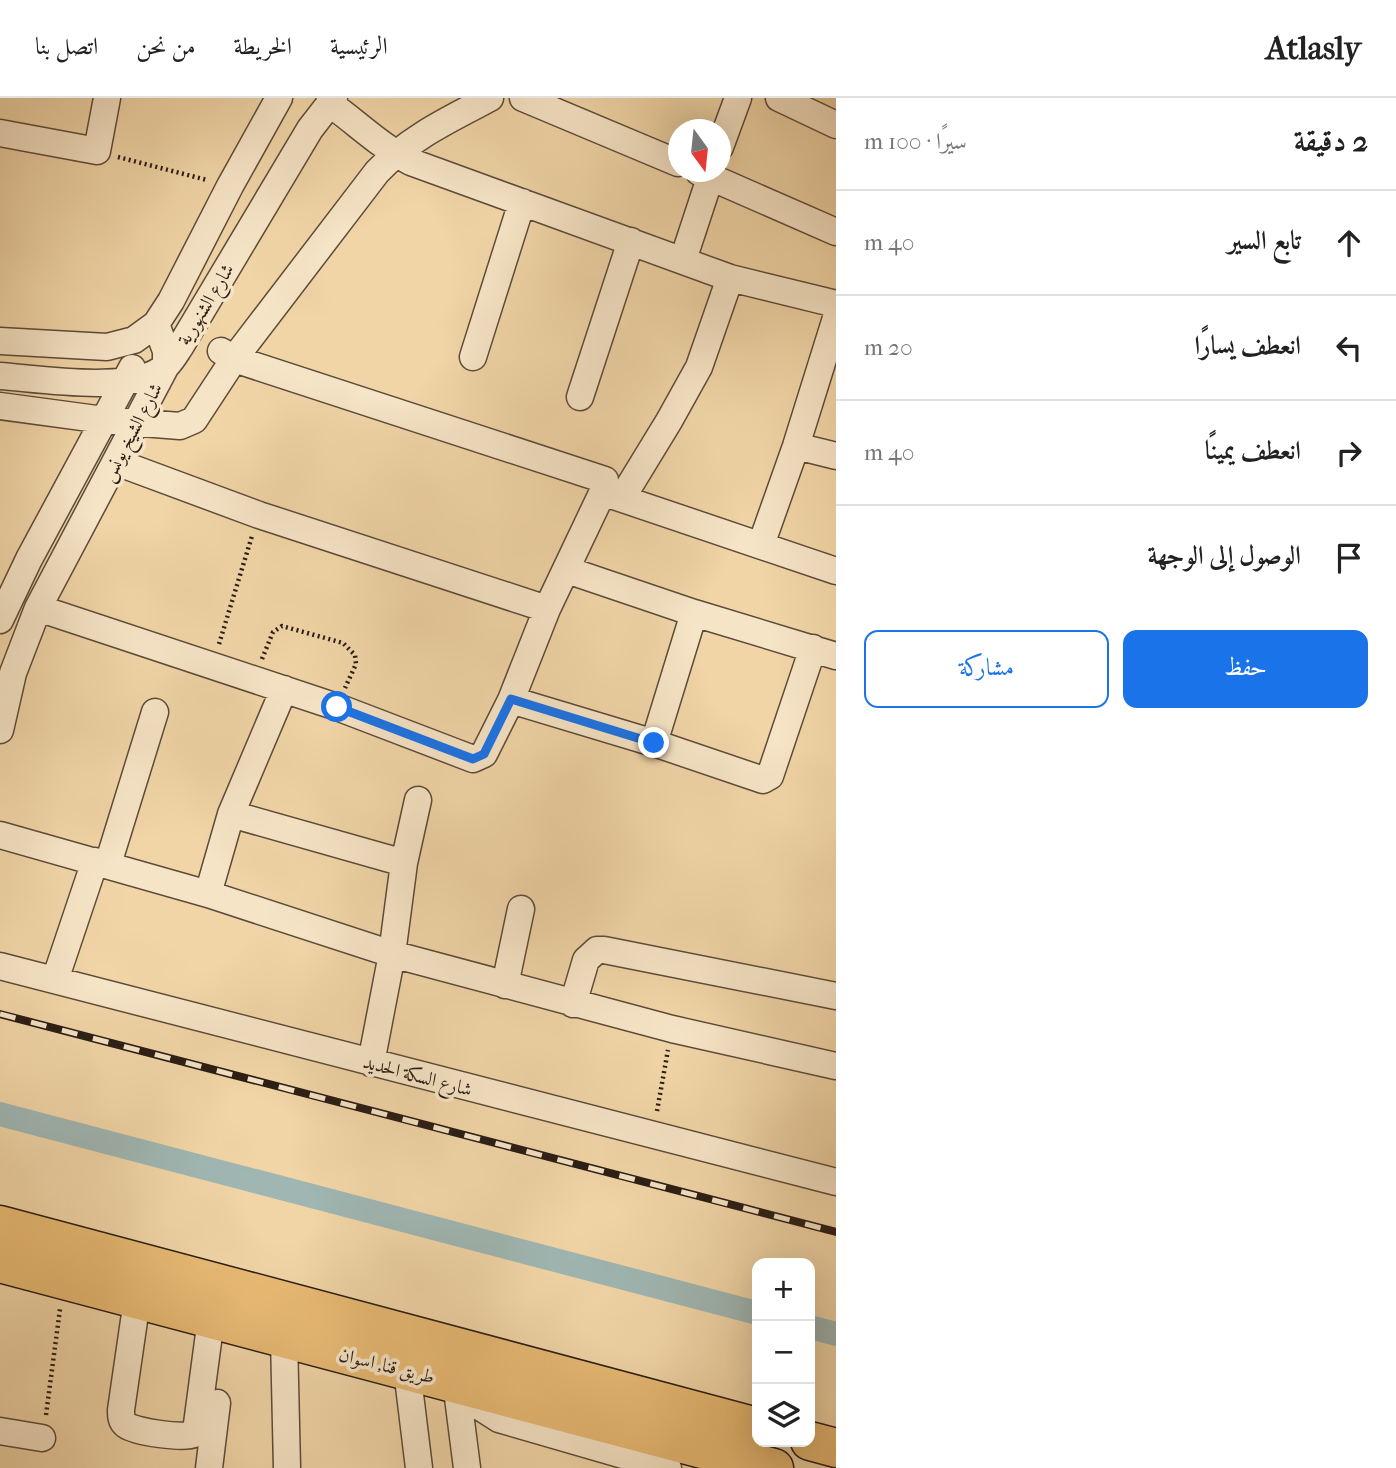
<!DOCTYPE html>
<html lang="ar">
<meta charset="utf-8">
<style>
:root{--surface:#fff;--page:#f6f6f6;--text:#222;--muted:#767676;--line:#e0e0e0;--accent:#1a73e8}
body{margin:0;font-family:"IM FELL French Canon",Amiri,serif;background:var(--page);color:var(--text);direction:rtl}
.controls{position:absolute;right:21px;bottom:21px;display:grid;overflow:hidden;border-radius:14px;box-shadow:0 7px 28px #0002}
.controls button{width:63px;height:63px;display:grid;place-items:center;padding:0;border:0;border-bottom:2px solid var(--line);background:var(--surface);color:var(--text);font:35px sans-serif}
.compass{position:absolute;left:668px;top:21px;width:63px;height:63px;border-radius:50%;background:var(--surface);box-shadow:0 7px 28px #0002;rotate:165deg}
.stop{position:absolute;width:21px;height:21px;margin:-16px;border:5px solid #1a73e8;border-radius:50%;background:#fff}
.stop.end{background:#1a73e8;border-color:#fff;box-shadow:0 2px 7px #0008}
.list{margin:0;padding:0;list-style:none}
h2{display:flex;justify-content:space-between;align-items:center;height:91px;margin:0;padding:0 28px;font-size:30px}
h2 small{font-size:23px;font-weight:400;color:var(--muted)}
.list li{display:grid;grid-template-columns:46px 1fr auto;gap:21px;align-items:center;box-sizing:border-box;height:105px;padding:0 28px;border-top:2px solid var(--line)}
.list b{display:block;font-size:26px;white-space:nowrap}
.list em{font-size:23px;font-style:normal;color:var(--muted)}
.actions{display:flex;gap:14px;padding:21px 28px}
.actions a{flex:1;padding:16px 0;border:2px solid var(--accent);border-radius:14px;text-align:center;font-size:24px;color:var(--accent)}
.actions .main{background:var(--accent);color:#fff}
.icon{flex:none;width:38px;height:38px;fill:none;stroke:currentColor;stroke-width:2;stroke-linecap:round;stroke-linejoin:round}
.map{position:relative;flex:none;width:836px;height:1370px;overflow:hidden;direction:ltr}
header{display:flex;align-items:center;gap:42px;box-sizing:border-box;height:98px;padding:0 35px;background:var(--surface);border-bottom:2px solid var(--line)}
header strong{font-size:33px}
nav{display:flex;gap:38px;margin-inline-start:auto;font-size:24px}
main{display:flex}
aside{flex:1;background:var(--surface)}
.map>svg:first-child{display:block}
</style>
<header>
<strong>Atlasly</strong>
<nav><a>الرئيسية</a><a>الخريطة</a><a>من نحن</a><a>اتصل بنا</a></nav>
</header>
<main>
<aside>
<h2>2 دقيقة<small>سيرًا · 100 m</small></h2>
<ul class="list">
<li><svg class="icon" aria-label="ahead" viewBox="0 0 24 24"><path d="M12 20V5M6 11l6-6 6 6"/></svg><div><b>تابع السير</b></div><em>40 m</em></li>
<li><svg class="icon" aria-label="left" viewBox="0 0 24 24"><path d="M17 20v-9H6M10 6l-5 5 5 5"/></svg><div><b>انعطف يسارًا</b></div><em>20 m</em></li>
<li><svg class="icon" aria-label="right" viewBox="0 0 24 24"><path d="M7 20v-9h11M14 6l5 5-5 5"/></svg><div><b>انعطف يمينًا</b></div><em>40 m</em></li>
<li><svg class="icon" aria-label="arrive" viewBox="0 0 24 24"><path d="M6 21V4h12l-3 4 3 4H6"/></svg><div><b>الوصول إلى الوجهة</b></div></li>
</ul>
<div class="actions"><a class="main">حفظ</a><a>مشاركة</a></div>
</aside>
<div class="map">
<svg width="836" height="1370" viewBox="0 0 836 1370">
<rect width="100%" height="100%" fill="#f1d5a7"/>
<filter id="stains"><feTurbulence type="fractalNoise" baseFrequency=".00286" numOctaves="4"/><feColorMatrix values="0 0 0 0 .2 0 0 0 0 .09 0 0 0 0 .02 0 0 0 .5 -.17"/></filter>
<radialGradient id="worn" r=".72"><stop offset=".6" stop-color="#630" stop-opacity="0"/><stop offset="1" stop-color="#630" stop-opacity=".3"/></radialGradient>
<g fill="none" stroke-linecap="round" stroke-linejoin="round">
<path stroke="#9fb6b2" stroke-width="24" d="M 0,1016 L 757,1215
M 810,1229 L 836,1236"/>
<g stroke="#5c4b3a" stroke-width="29">
<path id="minor" d="M 523,0 L 678,65
M 779,0 L 836,27
M 329,5 C 356,24 381,49 411,64 L 730,180 L 836,206
M 0,35 L 97,53 L 107,0
M 720,49 L 738,0
M 699,74 L 836,134
M 683,162 L 712,74
M 0,243 L 107,249 L 134,242 L 156,226 L 171,203 L 230,88 L 279,0
M 221,253 L 234,261 L 605,382 L 605,389 L 547,511
M 473,259 L 522,104
M 0,278 C 41,281 136,297 167,267 C 172,262 176,255 180,249 L 310,31 L 334,0
M 580,299 L 631,143
M 0,308 L 104,322 L 180,328 L 194,322 L 234,261 L 377,74 C 409,40 450,21 490,0
M 796,348 L 836,358
M 608,396 L 836,473
M 622,400 L 669,323 L 699,269 L 730,180
M 761,447 L 796,348 L 836,220
M 567,472 L 694,515 L 836,558
M 38,510 L 337,609 L 473,661 L 484,656 L 511,602 L 547,511 L 259,417 L 116,364
M 0,522 L 29,461 L 132,270
M 511,602 L 654,645 L 763,682 L 770,678 L 813,550
M 0,632 L 13,575 L 38,510 L 166,268 L 166,253 L 156,226
M 654,645 L 694,515
M 231,716 L 404,765 L 418,702
M 0,737 L 208,796 L 392,856 L 672,931 L 836,968
M 108,766 L 155,614
M 208,796 L 231,716 L 284,591
M 0,868 L 836,1084
M 55,882 L 95,763
M 505,887 L 521,811
M 573,906 L 586,862 L 597,852 L 604,852 L 836,898
M 371,965 L 392,856 L 404,765
M 137,1202 L 121,1312 C 121,1318 121,1323 126,1327 C 135,1334 185,1341 194,1336 L 197,1326 L 211,1221
M 284,1240 L 287,1370
M 407,1272 L 419,1370
M 456,1284 L 467,1370
M 461,1291 L 474,1305 L 499,1321 L 668,1370
M 0,1333 L 42,1340
M 209,1370 L 217,1305"/>
</g>
<g stroke="#2a1d15" stroke-width="41">
<path id="highway" d="M 0,1127 L 757,1329
M 0,1165 L 774,1370
M 810,1343 L 836,1350"/>
</g>
<path stroke="#2a1d15" stroke-width="4.5" stroke-dasharray="2 3.5" stroke-linecap="butt" d="M 118,59 L 207,82
M 219,546 L 252,438
M 262,561 L 273,534 L 282,528 L 343,545 L 355,557 L 356,566 L 345,590
M 657,1013 L 668,952
M 46,1317 L 60,1211"/>
<use href="#minor" stroke="#f6e4c6" stroke-width="26"/>
<use href="#highway" stroke="#e8ba74" stroke-width="38"/>
<g stroke="#2a1d15" stroke-width="8">
<path id="rail" d="M 0,916 L 836,1134"/>
</g>
<use href="#rail" stroke="#f6e4c6" stroke-width="5" stroke-dasharray="16" stroke-linecap="butt"/>
</g>
<g fill="none" stroke-linecap="round" stroke-linejoin="round">
<path stroke="#1a73e8" stroke-width="9" d="M 337,609 L 473,661 L 484,656 L 511,601 L 654,645"/>
</g>
<g text-anchor="middle" stroke-width="7" stroke-linejoin="round" paint-order="stroke">
<g font-size="19" fill="#2a1d15" stroke="#f6e4c6">
<text transform="translate(205 206) rotate(-59)" y="7">شارع الشنهورية</text>
<text transform="translate(131 334) rotate(-62)" y="7">شارع الشيخ يونس</text>
<text transform="translate(418 977) rotate(15)" y="7">شارع السكة الحديد</text>
<text transform="translate(387 1267) rotate(14)" y="7">طريق قنا, اسوان</text>
</g>
</g>
<rect width="100%" height="100%" filter="url(#stains)"/>
<rect width="100%" height="100%" fill="url(#worn)"/>
</svg>
<div class="controls">
<button>+</button>
<button>−</button>
<button><svg class="icon" aria-label="layers" viewBox="0 0 24 24"><path d="M12 4l9 5-9 5-9-5zM3 14l9 5 9-5"/></svg></button>
</div>
<svg class="compass" viewBox="-18 -18 36 36"><path d="M0-13l5 13h-10z" fill="#e53935"/><path d="M0 13l5-13h-10z" fill="#767676"/></svg>
<div class="stop" style="left:337px;top:609px"></div>
<div class="stop end" style="left:654px;top:645px"></div>
</div>
</main>
